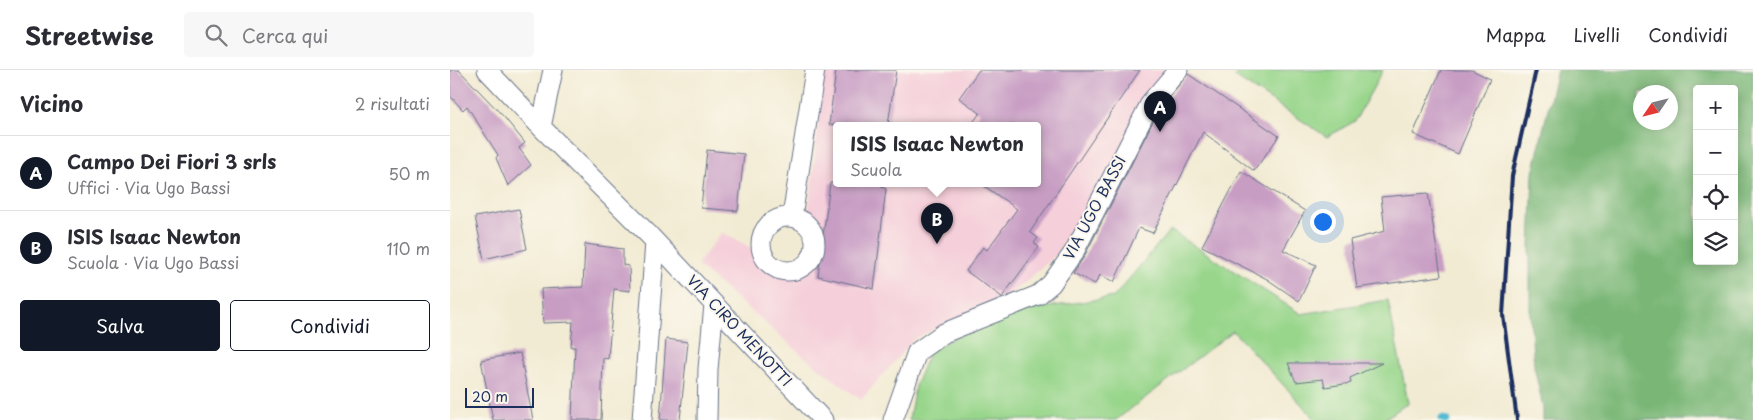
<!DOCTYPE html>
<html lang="it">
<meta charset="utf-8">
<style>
:root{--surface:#fff;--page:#f7f7f7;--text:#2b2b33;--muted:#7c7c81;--line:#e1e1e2;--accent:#111827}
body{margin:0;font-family:"Playpen Sans",sans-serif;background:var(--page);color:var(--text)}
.controls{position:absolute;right:15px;top:15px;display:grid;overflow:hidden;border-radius:5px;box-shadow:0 2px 12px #0003}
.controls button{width:45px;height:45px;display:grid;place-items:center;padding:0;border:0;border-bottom:1px solid var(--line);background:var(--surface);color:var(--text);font:25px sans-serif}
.compass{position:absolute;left:1183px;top:15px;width:45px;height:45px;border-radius:50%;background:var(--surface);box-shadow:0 2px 12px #0003;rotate:235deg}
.scale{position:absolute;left:15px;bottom:12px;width:69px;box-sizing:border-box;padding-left:5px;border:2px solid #1b2f5e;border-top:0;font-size:14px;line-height:18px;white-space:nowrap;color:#1b2f5e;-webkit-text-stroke:4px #fbf7ec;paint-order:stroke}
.you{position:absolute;left:872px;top:151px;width:18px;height:18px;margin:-12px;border:4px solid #fff;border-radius:50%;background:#1a73e8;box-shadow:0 0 0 8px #1a73e833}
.badge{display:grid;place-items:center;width:32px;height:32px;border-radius:50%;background:var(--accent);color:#fff;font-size:16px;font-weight:700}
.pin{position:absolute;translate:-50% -41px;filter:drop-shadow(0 1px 2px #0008)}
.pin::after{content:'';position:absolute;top:26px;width:18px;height:15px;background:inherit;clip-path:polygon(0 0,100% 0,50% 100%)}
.popup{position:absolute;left:383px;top:52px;width:208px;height:65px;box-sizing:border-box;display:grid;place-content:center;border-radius:5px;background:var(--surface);filter:drop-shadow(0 1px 4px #0005);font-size:16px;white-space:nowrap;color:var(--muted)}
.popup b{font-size:19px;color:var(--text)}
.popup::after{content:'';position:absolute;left:50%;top:100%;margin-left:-10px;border:10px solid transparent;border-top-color:var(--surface)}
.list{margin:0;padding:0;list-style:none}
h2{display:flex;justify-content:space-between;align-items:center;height:65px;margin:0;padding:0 20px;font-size:21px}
h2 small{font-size:16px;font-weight:400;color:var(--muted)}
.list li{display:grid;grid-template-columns:32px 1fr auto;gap:15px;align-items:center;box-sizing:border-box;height:75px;padding:0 20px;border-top:1px solid var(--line)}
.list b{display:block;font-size:19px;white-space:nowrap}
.list p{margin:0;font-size:16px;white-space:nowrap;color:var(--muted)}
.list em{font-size:16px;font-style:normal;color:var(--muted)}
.actions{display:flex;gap:10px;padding:15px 20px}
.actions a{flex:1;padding:11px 0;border:1px solid var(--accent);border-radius:5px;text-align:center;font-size:18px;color:var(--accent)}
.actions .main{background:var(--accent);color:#fff}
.icon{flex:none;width:28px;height:28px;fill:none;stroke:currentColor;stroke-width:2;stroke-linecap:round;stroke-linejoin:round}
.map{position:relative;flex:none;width:1303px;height:350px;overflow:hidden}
header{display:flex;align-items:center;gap:30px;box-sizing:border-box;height:70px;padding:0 25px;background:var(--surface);border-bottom:1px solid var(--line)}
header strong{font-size:24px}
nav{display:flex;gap:28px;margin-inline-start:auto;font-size:18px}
.search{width:350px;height:45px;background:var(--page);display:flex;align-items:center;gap:12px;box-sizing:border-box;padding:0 18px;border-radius:5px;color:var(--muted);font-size:19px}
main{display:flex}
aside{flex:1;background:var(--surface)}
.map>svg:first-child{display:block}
</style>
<header>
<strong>Streetwise</strong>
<div class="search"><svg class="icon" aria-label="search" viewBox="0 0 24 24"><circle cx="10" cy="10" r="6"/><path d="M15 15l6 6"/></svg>Cerca qui</div>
<nav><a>Mappa</a><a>Livelli</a><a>Condividi</a></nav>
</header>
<main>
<aside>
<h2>Vicino<small>2 risultati</small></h2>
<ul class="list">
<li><span class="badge">A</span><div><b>Campo Dei Fiori 3 srls</b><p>Uffici · Via Ugo Bassi</p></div><em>50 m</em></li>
<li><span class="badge">B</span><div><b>ISIS Isaac Newton</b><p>Scuola · Via Ugo Bassi</p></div><em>110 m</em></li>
</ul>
<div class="actions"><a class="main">Salva</a><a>Condividi</a></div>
</aside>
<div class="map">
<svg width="1303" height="350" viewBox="0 0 1303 350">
<rect width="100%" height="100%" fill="#fbf7ec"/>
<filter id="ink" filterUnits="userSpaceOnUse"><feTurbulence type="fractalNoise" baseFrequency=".02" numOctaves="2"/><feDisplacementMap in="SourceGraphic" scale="10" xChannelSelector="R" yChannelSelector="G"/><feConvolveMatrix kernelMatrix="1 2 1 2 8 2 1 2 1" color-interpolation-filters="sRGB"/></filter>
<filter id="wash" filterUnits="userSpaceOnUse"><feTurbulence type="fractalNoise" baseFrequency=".0096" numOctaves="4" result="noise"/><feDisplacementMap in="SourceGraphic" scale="20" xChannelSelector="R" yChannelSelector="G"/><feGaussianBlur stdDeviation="1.12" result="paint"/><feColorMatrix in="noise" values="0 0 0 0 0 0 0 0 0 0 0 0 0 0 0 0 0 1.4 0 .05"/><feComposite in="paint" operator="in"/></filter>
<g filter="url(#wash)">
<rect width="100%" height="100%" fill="#f2ebd3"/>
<path fill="#f5cfda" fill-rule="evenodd" d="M 374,0 L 723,0 L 671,88 L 605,186 L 557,228 L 465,268 L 411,330 L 356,288 L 247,195 L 272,162 L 314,185 L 318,191 L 362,188 L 359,137 ZM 387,55 L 587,55 L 587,113 L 387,113 Z"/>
<path fill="#98d68b" stroke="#5a8274" d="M 789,0 L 933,0 L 905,51 L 877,67 L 785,7 Z
M 720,160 L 851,244 L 938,230 L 958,333 L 933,350 L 866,350 L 783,261 L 666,350 L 459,350 L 465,316 L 480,281 L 517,261 L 571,241 L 664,227 Z"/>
<path fill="#7ab777" stroke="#4a736a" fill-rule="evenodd" d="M 1107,0 L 1303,0 L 1303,350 L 1093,350 L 1093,337 L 1084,296 L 1080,243 L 1080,177 L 1083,103 ZM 1247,19 L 1284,19 L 1284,191 L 1247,191 ZM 1190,22 L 1220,22 L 1220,52 L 1190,52 Z"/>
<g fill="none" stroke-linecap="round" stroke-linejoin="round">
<path stroke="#55bbd3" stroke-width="7" d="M 992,349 L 997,350"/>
</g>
<g id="blocks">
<path fill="#c89dc4" d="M 0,0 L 9,0 L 54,47 L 75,73 L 69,78 L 81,95 L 58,116 L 46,88 L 48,85 L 17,36 L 13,40 L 0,26 Z
M 386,0 L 446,0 L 438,55 L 379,55 Z
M 529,0 L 690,0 L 580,162 L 588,168 L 584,173 L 589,177 L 552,227 L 516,201 L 533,177 L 537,180 L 567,139 L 530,113 L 587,113 L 587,55 L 521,55 L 530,43 L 509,28 Z
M 991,0 L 1022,0 L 1040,9 L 1008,84 L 963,64 Z
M 738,4 L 829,66 L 804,101 L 753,62 L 703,163 L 689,158 L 664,212 L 650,205 L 645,214 L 623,203 L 634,187 L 710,38 Z
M 257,80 L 294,84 L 288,141 L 251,138 Z
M 791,101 L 855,141 L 833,180 L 866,195 L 849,231 L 817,209 L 752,176 Z
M 380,113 L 433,113 L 432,117 L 436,119 L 424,219 L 368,206 Z
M 978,123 L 991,206 L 907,218 L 900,170 L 935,161 L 931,127 Z
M 69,139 L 77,179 L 34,189 L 25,147 Z
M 135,174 L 173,179 L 173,195 L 179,196 L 180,221 L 164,219 L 158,289 L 153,288 L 151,350 L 122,350 L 125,277 L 121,277 L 123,252 L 93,253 L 91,219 L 133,217 Z
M 216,269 L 238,272 L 230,350 L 210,350 Z
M 70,283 L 83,350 L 43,350 L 31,290 Z
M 838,293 L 932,293 L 900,308 L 901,313 L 875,317 L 873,309 L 846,312 Z"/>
</g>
</g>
<g filter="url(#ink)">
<use href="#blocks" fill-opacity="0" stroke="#667187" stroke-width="1"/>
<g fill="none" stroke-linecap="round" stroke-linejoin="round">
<g stroke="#667187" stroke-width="21">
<path id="minor" d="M 37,0 L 91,57 L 200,166 L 373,350
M 91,57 L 103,0
M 342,147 L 365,0
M311 174a27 27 0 1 1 54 0a27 27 0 1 1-54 0Z
M 192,350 L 205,172
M 257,350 L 258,299 L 264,235
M 443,350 L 467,282 L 494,263 L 588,225 L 601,214 L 624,182 L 701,32 L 728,0"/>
</g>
<use href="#minor" stroke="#fff" stroke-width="19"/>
<path stroke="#1b2f5e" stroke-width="4" d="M 1067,350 L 1053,245 L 1062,106 L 1086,0"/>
</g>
</g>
<g text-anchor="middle" stroke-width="4" stroke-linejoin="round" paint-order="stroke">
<g font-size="15" fill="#1b2f5e" stroke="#fbf7ec">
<text transform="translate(645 138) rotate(-62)" y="5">VIA UGO BASSI</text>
<text transform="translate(289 261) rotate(47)" y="5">VIA CIRO MENOTTI</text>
</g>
</g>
</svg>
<div class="controls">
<button>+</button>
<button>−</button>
<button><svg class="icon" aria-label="locate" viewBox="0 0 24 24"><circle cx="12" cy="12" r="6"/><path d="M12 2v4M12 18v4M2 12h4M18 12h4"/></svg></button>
<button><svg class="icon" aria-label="layers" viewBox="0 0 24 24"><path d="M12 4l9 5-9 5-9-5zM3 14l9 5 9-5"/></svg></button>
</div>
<svg class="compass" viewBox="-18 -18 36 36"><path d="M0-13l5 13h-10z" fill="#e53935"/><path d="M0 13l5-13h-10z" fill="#7c7c81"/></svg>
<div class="scale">20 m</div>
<div class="you"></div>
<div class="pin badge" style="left:710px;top:62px">A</div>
<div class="pin badge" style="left:487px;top:174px">B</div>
<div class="popup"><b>ISIS Isaac Newton</b>Scuola</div>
</div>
</main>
